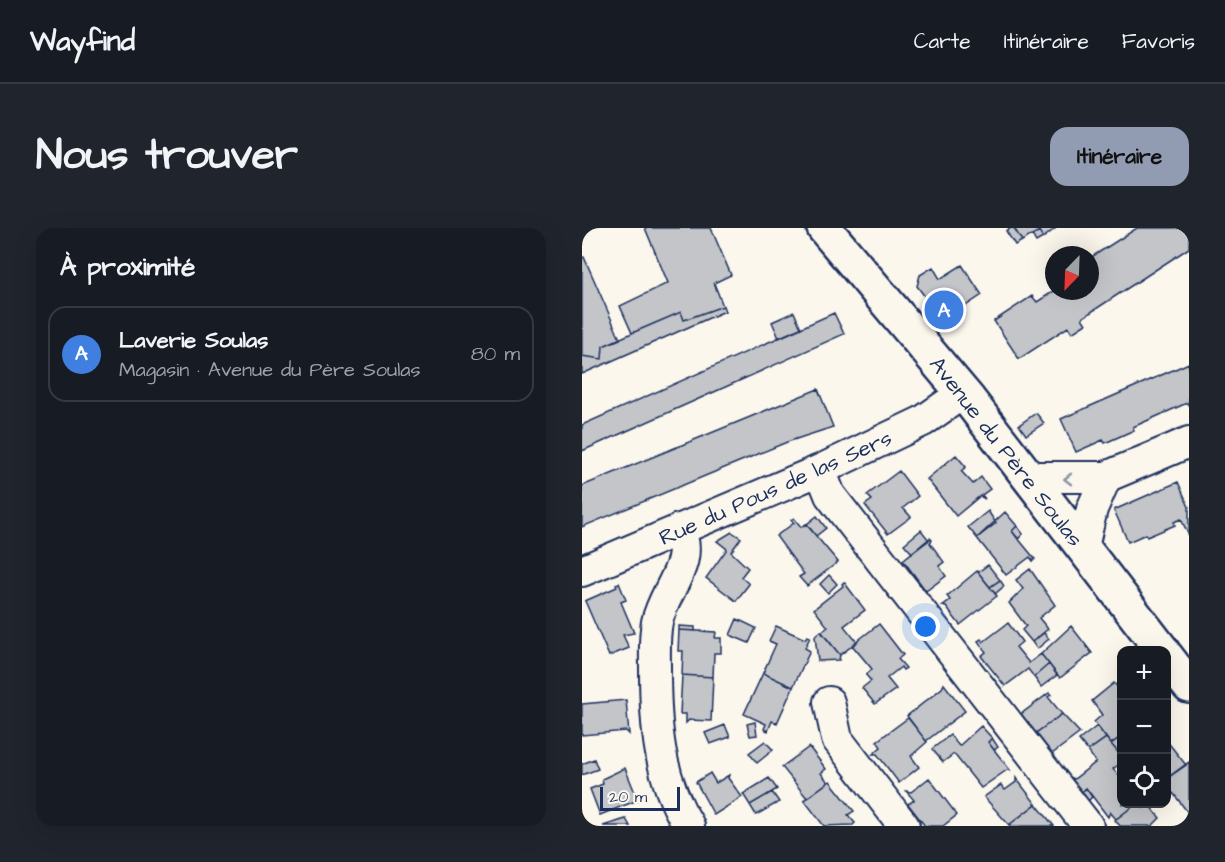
<!DOCTYPE html>
<html lang="fr">
<meta charset="utf-8">
<style>
:root{--surface:#171b24;--page:#20242c;--text:#f1f3f6;--muted:#9ea1a6;--line:#363941;--accent:#919bb2}
body{margin:0;font-family:"Architects Daughter",sans-serif;background:var(--page);color:var(--text)}
.controls{position:absolute;right:18px;bottom:18px;display:grid;overflow:hidden;border-radius:12px;box-shadow:0 6px 24px #0002}
.controls button{width:54px;height:54px;display:grid;place-items:center;padding:0;border:0;border-bottom:2px solid var(--line);background:var(--surface);color:var(--text);font:30px sans-serif}
.compass{position:absolute;left:463px;top:18px;width:54px;height:54px;border-radius:50%;background:var(--surface);box-shadow:0 6px 24px #0002;rotate:203deg}
.scale{position:absolute;left:18px;bottom:15px;width:80px;box-sizing:border-box;padding-left:6px;border:3px solid #1b2f5e;border-top:0;font-size:16px;line-height:21px;white-space:nowrap;color:#1b2f5e;-webkit-text-stroke:4px #fbf7ec;paint-order:stroke}
.you{position:absolute;left:344px;top:399px;width:21px;height:21px;margin:-15px;border:4px solid #fff;border-radius:50%;background:#1a73e8;box-shadow:0 0 0 9px #1a73e833}
.badge{display:grid;place-items:center;width:39px;height:39px;border-radius:50%;background:var(--accent);color:#fff;font-size:20px;font-weight:700}
.pin{position:absolute;translate:-50% -50%;border:3px solid #fff;box-shadow:0 2px 6px #0006}
.list{margin:0;padding:0;list-style:none}
h2{display:flex;justify-content:space-between;align-items:center;height:78px;margin:0;padding:0 24px;font-size:26px}
h2 small{font-size:20px;font-weight:400;color:var(--muted)}
.list li{display:grid;grid-template-columns:39px 1fr auto;gap:18px;align-items:center;box-sizing:border-box;height:96px;margin:0 12px 12px;padding:0 12px;border:2px solid var(--line);border-radius:18px}
.list b{display:block;font-size:22px;white-space:nowrap}
.list p{margin:0;font-size:20px;white-space:nowrap;color:var(--muted)}
.list em{font-size:20px;font-style:normal;color:var(--muted)}
.icon{flex:none;width:33px;height:33px;fill:none;stroke:currentColor;stroke-width:2;stroke-linecap:round;stroke-linejoin:round}
.map{position:relative;flex:none;width:607px;height:598px;overflow:hidden;border-radius:18px}
header{display:flex;align-items:center;gap:36px;box-sizing:border-box;height:84px;padding:0 30px;background:var(--surface);border-bottom:2px solid var(--line)}
header strong{font-size:28px}
nav{display:flex;gap:33px;margin-inline-start:auto;font-size:21px}
.intro{display:flex;align-items:center;justify-content:space-between;box-sizing:border-box;height:144px;padding:0 36px}
h1{margin:0;font-size:42px}
.button{padding:15px 27px;border-radius:18px;background:var(--accent);color:#111;font-size:21px;font-weight:700}
main{display:flex;gap:36px;padding:0 36px}
aside{flex:1;background:var(--surface);border-radius:18px;box-shadow:0 6px 24px #0002}
.map>svg:first-child{display:block}
</style>
<header>
<strong>Wayfind</strong>
<nav><a>Carte</a><a>Itinéraire</a><a>Favoris</a></nav>
</header>
<div class="intro"><h1>Nous trouver</h1><a class="button">Itinéraire</a></div>
<main>
<aside>
<h2>À proximité<small></small></h2>
<ul class="list">
<li><span class="badge" style="background:#3f7fe0">A</span><div><b>Laverie Soulas</b><p>Magasin · Avenue du Père Soulas</p></div><em>80 m</em></li>
</ul>
</aside>
<div class="map">
<svg width="607" height="598" viewBox="0 0 607 598">
<rect width="100%" height="100%" fill="#fbf7ec"/>
<filter id="ink" filterUnits="userSpaceOnUse"><feTurbulence type="fractalNoise" baseFrequency=".0167" numOctaves="2"/><feDisplacementMap in="SourceGraphic" scale="12" xChannelSelector="R" yChannelSelector="G"/><feConvolveMatrix kernelMatrix="1 2 1 2 8 2 1 2 1" color-interpolation-filters="sRGB"/></filter>
<g filter="url(#ink)">
<path fill="#c3c5c9" stroke="#1b2f5e" stroke-width="1.5" d="M 63,0 L 129,0 L 149,47 L 132,55 L 141,78 L 102,92 L 99,84 L 50,105 L 38,78 L 86,55 Z
M 429,0 L 432,0 L 440,13 L 433,17 L 424,3 Z
M 432,0 L 474,0 L 461,10 L 457,3 L 440,13 Z
M 555,0 L 607,0 L 607,20 L 500,90 L 504,96 L 490,105 L 486,99 L 437,131 L 412,93 L 450,68 L 455,74 L 472,63 L 508,63 L 508,30 Z
M 457,3 L 461,10 L 454,14 L 450,7 Z
M 2,29 L 38,111 L 21,118 L 20,131 L 0,128 L 0,30 Z
M 380,37 L 400,67 L 361,93 L 335,58 L 338,47 L 351,39 L 358,51 Z
M 141,78 L 143,83 L 0,146 L 0,128 L 20,131 L 21,118 L 50,105 L 99,84 L 102,92 Z
M 212,84 L 219,100 L 197,110 L 190,94 Z
M 252,85 L 262,106 L 0,223 L 0,197 Z
M 607,135 L 607,177 L 605,175 L 551,199 L 552,202 L 523,215 L 521,212 L 494,224 L 479,191 Z
M 236,161 L 251,199 L 205,214 L 0,299 L 0,258 Z
M 454,185 L 462,195 L 444,207 L 437,197 Z
M 374,227 L 384,239 L 379,243 L 391,256 L 399,249 L 408,261 L 400,267 L 403,271 L 398,268 L 374,288 L 345,251 Z
M 317,243 L 336,268 L 321,280 L 329,289 L 306,306 L 283,277 L 290,272 L 285,267 Z
M 596,254 L 607,279 L 607,308 L 599,291 L 592,294 L 593,297 L 565,309 L 564,306 L 546,314 L 532,282 Z
M 406,283 L 414,295 L 395,310 L 386,299 Z
M 423,284 L 435,298 L 430,303 L 453,331 L 451,333 L 448,329 L 424,347 L 395,310 Z
M 235,288 L 244,300 L 234,308 L 225,296 Z
M 212,290 L 219,299 L 224,296 L 256,334 L 225,358 L 217,349 L 222,346 L 194,308 L 212,295 L 209,292 Z
M 435,298 L 441,306 L 436,311 L 430,303 Z
M 339,302 L 347,312 L 330,325 L 322,316 Z
M 150,304 L 159,310 L 149,324 L 166,340 L 159,349 L 167,356 L 154,373 L 124,350 L 145,321 L 135,313 Z
M 348,310 L 350,312 L 348,315 L 362,334 L 357,338 L 364,348 L 344,363 L 321,332 Z
M 406,337 L 418,352 L 408,359 L 396,344 Z
M 448,341 L 473,377 L 457,390 L 466,401 L 450,414 L 440,402 L 444,398 L 427,375 L 441,361 L 434,352 Z
M 395,343 L 415,368 L 378,397 L 364,379 L 360,378 L 368,372 L 365,368 Z
M 247,347 L 255,356 L 246,365 L 238,356 Z
M 418,352 L 422,358 L 413,366 L 408,359 Z
M 262,354 L 283,382 L 262,398 L 275,414 L 258,427 L 239,404 L 246,399 L 232,381 L 261,358 L 260,356 Z
M 37,355 L 44,372 L 39,374 L 52,405 L 41,407 L 47,420 L 27,428 L 3,373 L 35,359 L 34,356 Z
M 155,391 L 174,400 L 167,415 L 148,407 Z
M 426,395 L 440,414 L 434,419 L 447,435 L 459,426 L 467,436 L 452,449 L 446,441 L 423,458 L 399,428 L 404,424 L 396,413 L 399,411 L 401,414 Z
M 297,396 L 321,427 L 316,431 L 324,440 L 321,442 L 319,439 L 305,450 L 314,461 L 293,476 L 280,460 L 289,453 L 284,447 L 290,441 L 270,417 Z
M 97,398 L 113,399 L 113,403 L 97,402 Z
M 194,398 L 223,411 L 225,408 L 228,409 L 223,420 L 228,423 L 211,459 L 181,445 L 194,416 L 187,413 Z
M 489,398 L 510,425 L 478,450 L 459,426 Z
M 97,402 L 134,404 L 133,410 L 139,410 L 139,425 L 132,425 L 131,449 L 100,447 L 101,423 L 96,423 Z
M 239,403 L 258,427 L 257,432 L 236,433 L 233,408 Z
M 462,405 L 467,411 L 455,421 L 450,414 Z
M 467,436 L 475,447 L 459,459 L 452,449 Z
M 181,445 L 211,459 L 195,495 L 190,493 L 186,503 L 182,501 L 184,496 L 162,486 Z
M 100,447 L 131,449 L 129,493 L 107,492 L 104,495 L 104,486 L 98,486 Z
M 532,455 L 540,464 L 540,491 L 537,493 L 540,508 L 529,516 L 512,494 L 520,487 L 510,473 Z
M 362,456 L 383,483 L 344,513 L 325,488 L 360,460 Z
M 467,465 L 469,467 L 466,469 L 480,486 L 454,505 L 439,486 Z
M 44,472 L 47,506 L 44,503 L 0,507 L 0,476 Z
M 480,486 L 498,505 L 470,526 L 454,505 Z
M 326,490 L 345,514 L 329,528 L 337,539 L 317,555 L 295,526 L 291,526 L 299,519 L 295,513 Z
M 173,494 L 175,507 L 168,508 L 165,496 Z
M 143,497 L 148,509 L 128,516 L 123,505 Z
M 399,498 L 410,510 L 406,514 L 428,542 L 425,542 L 399,560 L 372,526 L 361,534 L 350,521 L 368,507 L 377,518 Z
M 515,498 L 524,510 L 506,523 L 497,512 Z
M 540,508 L 540,529 L 529,516 Z
M 410,510 L 416,519 L 412,522 L 406,514 Z
M 524,510 L 540,529 L 540,534 L 531,541 L 540,551 L 540,576 L 554,576 L 534,591 L 528,584 L 526,589 L 504,560 L 500,564 L 488,549 L 492,551 L 514,534 L 506,523 Z
M 584,512 L 604,537 L 584,551 Z
M 183,513 L 191,522 L 175,535 L 167,525 Z
M 227,519 L 244,541 L 239,545 L 246,554 L 225,570 L 200,539 Z
M 12,531 L 16,541 L 0,547 L 0,536 Z
M 607,534 L 607,586 L 591,565 L 584,569 L 584,551 Z
M 43,540 L 56,572 L 18,587 L 8,561 L 21,556 L 20,551 Z
M 128,545 L 134,555 L 147,547 L 146,550 L 160,569 L 132,587 L 114,554 Z
M 187,550 L 195,561 L 168,577 L 161,566 Z
M 347,550 L 375,587 L 361,598 L 343,598 L 326,576 L 332,572 L 324,563 L 329,564 Z
M 434,550 L 454,576 L 427,597 L 402,569 L 419,557 L 423,562 L 434,554 Z
M 248,553 L 272,583 L 266,587 L 273,595 L 271,597 L 242,598 L 222,572 Z
M 504,560 L 510,569 L 506,573 L 500,564 Z
M 190,564 L 197,574 L 174,587 L 168,577 Z
M 454,576 L 472,598 L 428,598 L 427,597 Z
M 554,576 L 558,576 L 561,580 L 567,577 L 578,590 L 570,598 L 538,598 L 533,592 Z
M 44,591 L 48,598 L 21,598 Z"/>
<g fill="none" stroke-linecap="round" stroke-linejoin="round">
<g stroke="#1b2f5e" stroke-width="34">
<path id="street" d="M 238,242 L 248,267 L 506,598
M 447,249 L 524,249 L 607,214
M 97,301 C 114,335 82,361 75,394 C 72,409 73,425 73,440 C 73,496 76,549 107,598
M 501,319 L 510,281 L 524,249
M 0,343 L 238,242 L 341,193 L 381,165
M 247,474 L 255,511 L 322,598"/>
</g>
<g stroke="#1b2f5e" stroke-width="38">
<path id="secondary" d="M 242,0 L 387,172 L 580,422
M 584,428 L 607,458"/>
</g>
<use href="#street" stroke="#fbf7ec" stroke-width="30"/>
<use href="#secondary" stroke="#fbf7ec" stroke-width="33"/>
</g>
<defs><path id="oneway-chevron" d="M-2-3.5L2.5 0L-2 3.5" fill="none" stroke-width="1.6" stroke-linecap="round" stroke-linejoin="round" transform="scale(1.5)"/></defs>
<use stroke="#8b93a5" href="#oneway-chevron" transform="translate(486 251) rotate(-180)"/>
</g>
<g text-anchor="middle" stroke-width="5" stroke-linejoin="round" paint-order="stroke">
<g font-size="22" fill="#1b2f5e" stroke="#fbf7ec">
<text transform="translate(425 223) rotate(52)" y="8">Avenue du Père Soulas</text>
<text transform="translate(193 259) rotate(-24)" y="8">Rue du Pous de las Sers</text>
</g>
</g>
</svg>
<div class="controls">
<button>+</button>
<button>−</button>
<button><svg class="icon" aria-label="locate" viewBox="0 0 24 24"><circle cx="12" cy="12" r="6"/><path d="M12 2v4M12 18v4M2 12h4M18 12h4"/></svg></button>
</div>
<svg class="compass" viewBox="-18 -18 36 36"><path d="M0-13l5 13h-10z" fill="#e53935"/><path d="M0 13l5-13h-10z" fill="#9ea1a6"/></svg>
<div class="scale">20 m</div>
<div class="you"></div>
<div class="pin badge" style="left:362px;top:82px;background:#3f7fe0">A</div>
</div>
</main>
